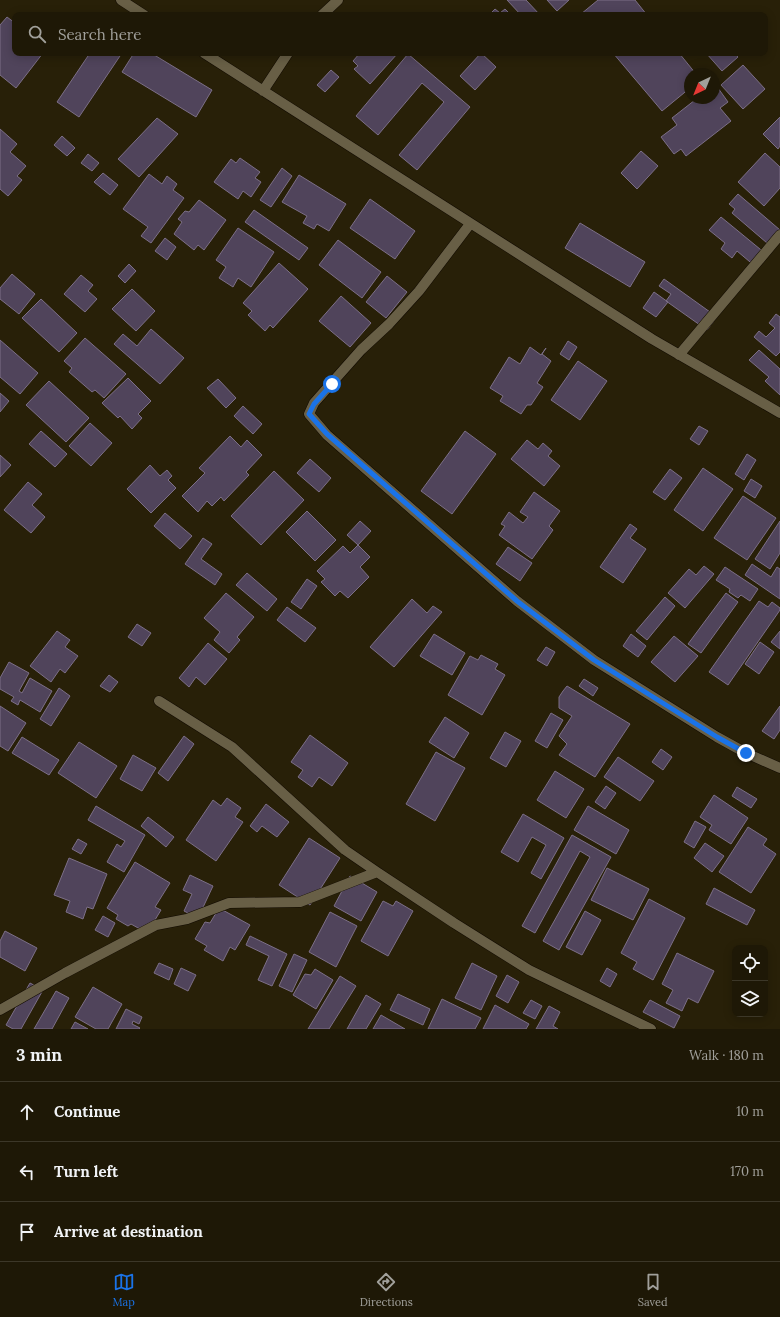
<!DOCTYPE html>
<meta charset="utf-8">
<style>
:root{--surface:#1e1806;--page:#262110;--text:#f1f3f6;--muted:#a1a09b;--line:#3c3728;--accent:#1a73e8}
body{margin:0;font-family:Lora,serif;background:var(--page);color:var(--text)}
.controls{position:absolute;right:12px;bottom:12px;display:grid;overflow:hidden;border-radius:8px;box-shadow:0 2px 10px #0003}
.controls button{width:36px;height:36px;display:grid;place-items:center;padding:0;border:0;border-bottom:1px solid var(--line);background:var(--surface);color:var(--text);font:20px sans-serif}
.compass{position:absolute;left:684px;top:68px;width:36px;height:36px;border-radius:50%;background:var(--surface);box-shadow:0 2px 10px #0003;rotate:223deg}
.stop{position:absolute;width:12px;height:12px;margin:-9px;border:3px solid #1a73e8;border-radius:50%;background:#fff}
.stop.end{background:#1a73e8;border-color:#fff;box-shadow:0 1px 4px #0008}
.list{margin:0;padding:0;list-style:none}
h2{display:flex;justify-content:space-between;align-items:center;height:52px;margin:0;padding:0 16px;font-size:17px}
h2 small{font-size:13px;font-weight:400;color:var(--muted)}
.list li{display:grid;grid-template-columns:26px 1fr auto;gap:12px;align-items:center;box-sizing:border-box;height:60px;padding:0 16px;border-top:1px solid var(--line)}
.list b{display:block;font-size:15px;white-space:nowrap}
.list em{font-size:13px;font-style:normal;color:var(--muted)}
.icon{flex:none;width:22px;height:22px;fill:none;stroke:currentColor;stroke-width:2;stroke-linecap:round;stroke-linejoin:round}
.map{position:relative;flex:none;width:780px;height:1029px;overflow:hidden}
.search{position:absolute;background:var(--surface);box-shadow:0 2px 10px #0003;left:12px;right:12px;top:12px;height:44px;display:flex;align-items:center;gap:10px;box-sizing:border-box;padding:0 14px;border-radius:8px;color:var(--muted);font-size:15px}
.sheet{height:232px;background:var(--surface)}
nav{display:flex;justify-content:space-around;align-items:center;box-sizing:border-box;height:56px;border-top:1px solid var(--line);background:var(--surface);font-size:11px;color:var(--muted)}
nav a{display:grid;justify-items:center;gap:2px}
nav .on{color:var(--accent)}
.map>svg:first-child{display:block}
</style>
<div class="map">
<svg width="780" height="1029" viewBox="0 0 780 1029">
<rect width="100%" height="100%" fill="#282008"/>
<path fill="#50445b" stroke="#7c6f87" d="M 507,0 L 526,0 L 540,15 L 521,15 Z
M 547,0 L 569,0 L 557,11 Z
M 598,0 L 635,0 L 647,15 L 582,15 L 581,14 Z
M 495,9 L 500,13 L 505,9 L 511,15 L 489,15 Z
M 7,17 L 15,23 L 15,53 L 43,53 L 16,88 L 0,75 L 0,25 Z
M 90,53 L 122,53 L 79,117 L 57,102 Z
M 134,53 L 151,53 L 212,90 L 196,117 L 122,72 Z
M 360,53 L 398,53 L 370,84 L 354,69 L 358,66 L 353,61 Z
M 481,53 L 496,67 L 475,90 L 460,76 Z
M 613,53 L 679,53 L 696,74 L 690,74 L 690,88 L 662,111 Z
M 706,53 L 734,53 L 738,57 L 722,71 Z
M 408,54 L 470,107 L 417,170 L 399,155 L 444,102 L 422,83 L 378,135 L 356,116 Z
M 743,65 L 765,89 L 743,109 L 721,85 Z
M 331,70 L 339,77 L 325,92 L 317,85 Z
M 718,88 L 728,102 L 720,108 L 731,121 L 686,156 L 681,149 L 674,154 L 661,137 L 677,125 L 672,118 L 695,100 L 693,98 L 714,98 L 714,92 Z
M 780,117 L 780,146 L 778,149 L 763,134 Z
M 157,118 L 178,134 L 139,177 L 118,159 Z
M 0,129 L 17,144 L 10,152 L 26,166 L 17,176 L 22,180 L 8,196 L 0,189 Z
M 62,136 L 75,148 L 67,156 L 54,145 Z
M 641,151 L 658,166 L 637,189 L 621,173 Z
M 765,153 L 780,167 L 780,188 L 764,206 L 738,182 Z
M 88,154 L 99,163 L 92,171 L 81,163 Z
M 240,158 L 260,172 L 255,178 L 261,182 L 251,197 L 243,191 L 238,199 L 214,182 L 231,159 L 236,163 Z
M 282,168 L 292,176 L 271,207 L 260,200 Z
M 103,173 L 118,185 L 110,195 L 94,182 Z
M 149,174 L 162,184 L 167,176 L 177,184 L 173,190 L 184,198 L 151,243 L 141,236 L 148,227 L 123,209 Z
M 299,175 L 346,204 L 329,231 L 317,224 L 314,229 L 303,223 L 307,216 L 282,202 Z
M 738,194 L 780,230 L 774,249 L 732,213 L 735,209 L 729,204 Z
M 370,199 L 415,231 L 395,259 L 350,228 Z
M 199,200 L 226,220 L 204,250 L 198,245 L 194,250 L 174,234 L 182,222 L 178,219 L 185,211 L 189,212 Z
M 254,210 L 308,248 L 299,260 L 245,222 Z
M 721,217 L 766,254 L 756,267 L 737,251 L 732,258 L 721,249 L 725,243 L 709,230 Z
M 580,223 L 645,262 L 630,287 L 565,248 Z
M 238,228 L 274,252 L 251,287 L 238,278 L 233,287 L 219,278 L 226,267 L 216,260 Z
M 165,238 L 176,247 L 167,260 L 155,251 Z
M 338,240 L 381,272 L 362,298 L 319,265 Z
M 279,263 L 308,289 L 273,328 L 270,325 L 265,331 L 248,315 L 252,311 L 243,303 Z
M 129,264 L 136,271 L 125,283 L 118,276 Z
M 12,274 L 35,294 L 19,314 L 0,299 L 0,288 Z
M 81,275 L 93,285 L 88,291 L 97,299 L 85,312 L 64,294 Z
M 387,276 L 407,292 L 386,318 L 366,302 Z
M 664,279 L 717,317 L 707,330 L 666,301 L 671,294 L 659,286 Z
M 132,289 L 155,311 L 136,331 L 112,309 Z
M 654,292 L 668,302 L 656,317 L 643,308 Z
M 341,296 L 371,323 L 350,347 L 319,321 Z
M 41,299 L 77,333 L 59,352 L 22,318 Z
M 776,314 L 780,317 L 780,352 L 776,356 L 754,337 L 759,331 L 766,337 L 775,328 L 769,323 Z
M 151,329 L 184,358 L 160,384 L 114,344 L 123,334 L 137,346 Z
M 85,338 L 126,374 L 104,398 L 95,390 L 92,392 L 69,372 L 72,368 L 64,361 Z
M 0,340 L 38,373 L 20,394 L 0,377 Z
M 568,341 L 577,347 L 569,360 L 560,354 Z
M 530,347 L 541,355 L 546,348 L 542,354 L 551,361 L 537,383 L 543,387 L 531,405 L 527,405 L 521,414 L 500,401 L 503,396 L 490,388 L 509,357 L 520,364 Z
M 759,350 L 780,369 L 780,395 L 765,381 L 769,377 L 749,360 Z
M 578,361 L 607,381 L 580,420 L 551,400 Z
M 128,378 L 151,401 L 138,414 L 142,418 L 132,429 L 120,416 L 118,418 L 102,403 Z
M 218,379 L 236,398 L 226,408 L 207,388 Z
M 49,381 L 89,418 L 66,442 L 26,405 Z
M 0,393 L 9,401 L 0,412 Z
M 243,406 L 262,424 L 253,434 L 234,416 Z
M 90,423 L 112,443 L 91,466 L 69,446 Z
M 699,426 L 708,431 L 699,445 L 690,439 Z
M 41,431 L 67,454 L 55,467 L 29,444 Z
M 465,431 L 496,454 L 452,514 L 421,491 Z
M 230,436 L 241,447 L 247,440 L 262,455 L 246,472 L 249,475 L 224,501 L 221,497 L 212,506 L 207,501 L 198,512 L 182,496 L 205,473 L 199,468 Z
M 527,440 L 538,449 L 543,443 L 552,451 L 548,456 L 560,466 L 544,486 L 511,459 Z
M 747,454 L 756,460 L 744,480 L 735,474 Z
M 0,455 L 11,465 L 0,477 Z
M 310,459 L 331,478 L 319,492 L 297,473 Z
M 150,465 L 160,476 L 167,470 L 172,476 L 168,480 L 176,488 L 151,513 L 127,489 Z
M 703,468 L 733,489 L 703,531 L 674,510 Z
M 670,469 L 682,478 L 665,500 L 653,492 Z
M 274,471 L 304,500 L 261,545 L 231,516 Z
M 751,479 L 762,486 L 755,498 L 744,491 Z
M 28,482 L 42,494 L 32,505 L 45,517 L 31,533 L 4,510 Z
M 534,492 L 560,511 L 549,526 L 553,530 L 532,559 L 499,535 L 505,526 L 501,524 L 509,512 L 523,523 L 528,517 L 520,512 Z
M 743,496 L 776,518 L 747,560 L 714,538 Z
M 307,511 L 336,540 L 315,561 L 286,532 Z
M 165,513 L 192,536 L 180,549 L 154,526 Z
M 360,521 L 371,531 L 358,545 L 347,535 Z
M 780,521 L 780,553 L 770,569 L 755,559 Z
M 630,524 L 637,529 L 630,538 L 646,549 L 623,583 L 600,567 Z
M 203,538 L 212,544 L 201,559 L 222,574 L 215,585 L 185,564 Z
M 358,545 L 370,557 L 360,567 L 369,577 L 348,598 L 340,591 L 335,596 L 321,582 L 325,579 L 317,571 L 343,546 L 350,553 Z
M 508,547 L 532,563 L 520,581 L 496,564 Z
M 752,564 L 771,577 L 777,567 L 780,569 L 780,599 L 745,575 Z
M 704,566 L 714,574 L 685,608 L 668,593 L 689,569 L 696,575 Z
M 725,567 L 758,589 L 750,601 L 741,595 L 738,598 L 729,592 L 730,589 L 716,580 Z
M 247,573 L 277,599 L 267,611 L 236,585 Z
M 307,579 L 317,586 L 301,609 L 291,602 Z
M 226,593 L 254,617 L 237,637 L 240,640 L 229,653 L 214,640 L 220,632 L 204,618 Z
M 726,593 L 738,602 L 701,653 L 688,644 Z
M 665,597 L 675,606 L 647,640 L 636,631 Z
M 412,599 L 427,613 L 433,606 L 442,612 L 394,667 L 370,647 Z
M 759,601 L 768,607 L 772,602 L 780,608 L 780,610 L 728,685 L 709,672 Z
M 287,607 L 316,628 L 305,642 L 277,620 Z
M 137,624 L 151,633 L 142,646 L 128,637 Z
M 57,631 L 70,640 L 65,647 L 78,656 L 65,673 L 60,669 L 51,682 L 30,666 Z
M 780,631 L 780,649 L 771,642 Z
M 434,634 L 465,653 L 452,675 L 420,656 Z
M 631,634 L 646,646 L 638,657 L 623,646 Z
M 674,636 L 698,656 L 675,682 L 651,662 Z
M 760,642 L 774,652 L 759,674 L 745,664 Z
M 208,643 L 227,659 L 205,685 L 196,677 L 189,687 L 179,678 Z
M 546,647 L 555,652 L 547,666 L 537,660 Z
M 481,655 L 498,664 L 495,669 L 505,675 L 482,715 L 448,695 L 470,656 L 478,660 Z
M 9,662 L 29,673 L 19,691 L 22,693 L 30,678 L 52,691 L 40,712 L 20,700 L 18,705 L 11,701 L 14,697 L 0,689 L 0,678 Z
M 109,675 L 118,682 L 110,692 L 100,686 Z
M 584,679 L 598,688 L 593,696 L 579,686 Z
M 567,686 L 630,724 L 595,777 L 559,755 L 567,744 L 559,736 L 572,716 L 559,708 L 559,697 L 563,691 Z
M 59,688 L 70,696 L 51,726 L 40,719 Z
M 0,706 L 26,723 L 8,751 L 0,746 Z
M 780,706 L 780,730 L 774,739 L 762,731 Z
M 551,713 L 563,720 L 547,748 L 535,741 Z
M 445,717 L 469,733 L 454,758 L 429,742 Z
M 505,732 L 521,741 L 506,767 L 490,758 Z
M 310,735 L 348,763 L 332,786 L 319,777 L 312,787 L 298,777 L 303,770 L 291,762 Z
M 184,736 L 194,744 L 168,781 L 158,773 Z
M 22,737 L 59,760 L 49,775 L 12,753 Z
M 79,742 L 117,766 L 96,798 L 58,773 Z
M 661,749 L 672,757 L 663,770 L 652,762 Z
M 436,752 L 465,768 L 435,821 L 406,804 Z
M 133,755 L 156,768 L 142,791 L 120,779 Z
M 618,757 L 654,781 L 640,801 L 604,777 Z
M 555,771 L 584,789 L 566,818 L 537,800 Z
M 606,786 L 616,793 L 605,809 L 595,802 Z
M 737,787 L 757,799 L 751,808 L 732,796 Z
M 714,795 L 748,818 L 731,844 L 709,830 L 712,825 L 700,817 Z
M 227,798 L 241,808 L 235,817 L 243,822 L 216,861 L 186,840 L 213,800 L 221,806 Z
M 266,804 L 289,822 L 277,837 L 262,826 L 257,832 L 250,826 Z
M 96,806 L 145,835 L 124,872 L 107,862 L 117,844 L 121,847 L 125,841 L 88,820 Z
M 588,806 L 629,830 L 616,854 L 574,830 Z
M 523,814 L 564,838 L 541,879 L 531,873 L 546,845 L 532,837 L 518,862 L 501,852 Z
M 148,817 L 174,837 L 166,847 L 141,826 Z
M 695,821 L 706,827 L 694,848 L 684,842 Z
M 748,827 L 767,839 L 763,845 L 776,854 L 751,893 L 719,872 Z
M 572,835 L 611,857 L 559,950 L 543,941 L 590,857 L 580,851 L 535,933 L 522,926 Z
M 309,838 L 340,858 L 310,905 L 279,885 Z
M 78,839 L 87,844 L 81,854 L 72,849 Z
M 705,843 L 724,856 L 712,872 L 694,858 Z
M 69,858 L 107,874 L 93,909 L 87,907 L 83,919 L 66,912 L 70,901 L 54,895 Z
M 135,862 L 170,883 L 155,907 L 161,910 L 147,933 L 131,924 L 128,926 L 116,919 L 118,915 L 107,908 Z
M 607,868 L 649,889 L 633,920 L 591,900 Z
M 190,875 L 213,886 L 198,918 L 184,911 L 192,894 L 183,890 Z
M 350,876 L 377,892 L 361,921 L 334,906 Z
M 714,888 L 755,910 L 747,925 L 706,904 Z
M 649,899 L 685,918 L 653,980 L 633,969 L 637,962 L 621,953 Z
M 383,901 L 393,906 L 396,901 L 413,911 L 388,956 L 361,941 Z
M 219,908 L 250,925 L 235,950 L 230,947 L 223,961 L 204,950 L 207,946 L 195,939 L 205,922 L 210,923 Z
M 585,911 L 601,920 L 582,955 L 566,947 Z
M 330,912 L 357,926 L 336,967 L 309,952 Z
M 103,916 L 115,923 L 108,937 L 95,930 Z
M 5,931 L 37,948 L 25,971 L 0,957 L 0,941 Z
M 250,936 L 287,954 L 272,986 L 258,980 L 269,956 L 246,945 Z
M 677,953 L 714,971 L 698,1003 L 688,998 L 682,1011 L 666,1003 L 673,990 L 662,984 Z
M 294,954 L 307,960 L 292,992 L 279,986 Z
M 159,963 L 173,969 L 169,980 L 154,973 Z
M 472,963 L 497,976 L 481,1010 L 455,998 Z
M 181,968 L 196,975 L 188,991 L 174,984 Z
M 607,968 L 617,974 L 610,987 L 600,981 Z
M 315,969 L 333,980 L 316,1009 L 293,995 L 305,974 L 311,975 Z
M 507,975 L 519,982 L 508,1003 L 496,996 Z
M 340,976 L 356,986 L 329,1029 L 308,1029 Z
M 30,983 L 43,990 L 21,1029 L 13,1029 L 6,1025 Z
M 93,987 L 122,1004 L 108,1029 L 96,1029 L 75,1017 Z
M 56,991 L 69,998 L 52,1029 L 34,1029 Z
M 398,994 L 430,1009 L 423,1025 L 390,1010 Z
M 366,995 L 381,1004 L 366,1029 L 347,1029 Z
M 442,999 L 481,1018 L 475,1029 L 428,1029 Z
M 531,1000 L 542,1006 L 535,1019 L 523,1013 Z
M 650,1000 L 680,1016 L 674,1028 L 643,1012 Z
M 495,1005 L 529,1024 L 526,1029 L 483,1029 Z
M 549,1006 L 560,1012 L 553,1026 L 558,1029 L 536,1029 Z
M 126,1009 L 142,1017 L 139,1024 L 133,1021 L 132,1024 L 140,1028 L 139,1029 L 116,1029 Z
M 381,1015 L 405,1029 L 373,1029 Z
M 75,1022 L 88,1029 L 71,1029 Z"/>
<g fill="none" stroke-linecap="round" stroke-linejoin="round">
<g stroke="#110a00" stroke-width="11">
<path id="minor" d="M 121,0 L 144,15
M 322,15 L 338,0
M 204,53 L 652,339 L 780,413
M 263,91 L 288,53
M 470,224 L 419,291 L 389,324 L 361,350 L 314,403 L 309,414 L 327,435 L 517,601 L 594,660 L 717,737 L 746,753 L 780,768
M 679,355 L 780,235
M 159,701 L 232,747 L 345,850 L 377,872 L 454,923 L 529,970 L 651,1029
M 0,1010 L 65,973 L 156,925 L 187,919 L 229,903 L 300,902 L 377,872"/>
</g>
<use href="#minor" stroke="#685f46" stroke-width="10"/>
</g>
<g fill="none" stroke-linecap="round" stroke-linejoin="round">
<path stroke="#1a73e8" stroke-width="5" d="M 332,384 L 314,404 L 309,414 L 327,434 L 517,601 L 594,660 L 717,737 L 746,753"/>
</g>
</svg>
<div class="controls">
<button><svg class="icon" aria-label="locate" viewBox="0 0 24 24"><circle cx="12" cy="12" r="6"/><path d="M12 2v4M12 18v4M2 12h4M18 12h4"/></svg></button>
<button><svg class="icon" aria-label="layers" viewBox="0 0 24 24"><path d="M12 4l9 5-9 5-9-5zM3 14l9 5 9-5"/></svg></button>
</div>
<svg class="compass" viewBox="-18 -18 36 36"><path d="M0-13l5 13h-10z" fill="#e53935"/><path d="M0 13l5-13h-10z" fill="#a1a09b"/></svg>
<div class="stop" style="left:332px;top:384px"></div>
<div class="stop end" style="left:746px;top:753px"></div>
<div class="search"><svg class="icon" aria-label="search" viewBox="0 0 24 24"><circle cx="10" cy="10" r="6"/><path d="M15 15l6 6"/></svg>Search here</div>
</div>
<section class="sheet">
<h2>3 min<small>Walk · 180 m</small></h2>
<ul class="list">
<li><svg class="icon" aria-label="ahead" viewBox="0 0 24 24"><path d="M12 20V5M6 11l6-6 6 6"/></svg><div><b>Continue</b></div><em>10 m</em></li>
<li><svg class="icon" aria-label="left" viewBox="0 0 24 24"><path d="M17 20v-9H6M10 6l-5 5 5 5"/></svg><div><b>Turn left</b></div><em>170 m</em></li>
<li><svg class="icon" aria-label="arrive" viewBox="0 0 24 24"><path d="M6 21V4h12l-3 4 3 4H6"/></svg><div><b>Arrive at destination</b></div></li>
</ul>
</section>
<nav>
<a class="on"><svg class="icon" aria-label="map" viewBox="0 0 24 24"><path d="M3 6l6-2 6 2 6-2v14l-6 2-6-2-6 2zM9 4v14M15 6v14"/></svg>Map</a>
<a><svg class="icon" aria-label="directions" viewBox="0 0 24 24"><path d="M12 3l9 9-9 9-9-9zM9 14v-3h6M13 9l2 2-2 2"/></svg>Directions</a>
<a><svg class="icon" aria-label="saved" viewBox="0 0 24 24"><path d="M7 4h10v16l-5-4-5 4z"/></svg>Saved</a>
</nav>
